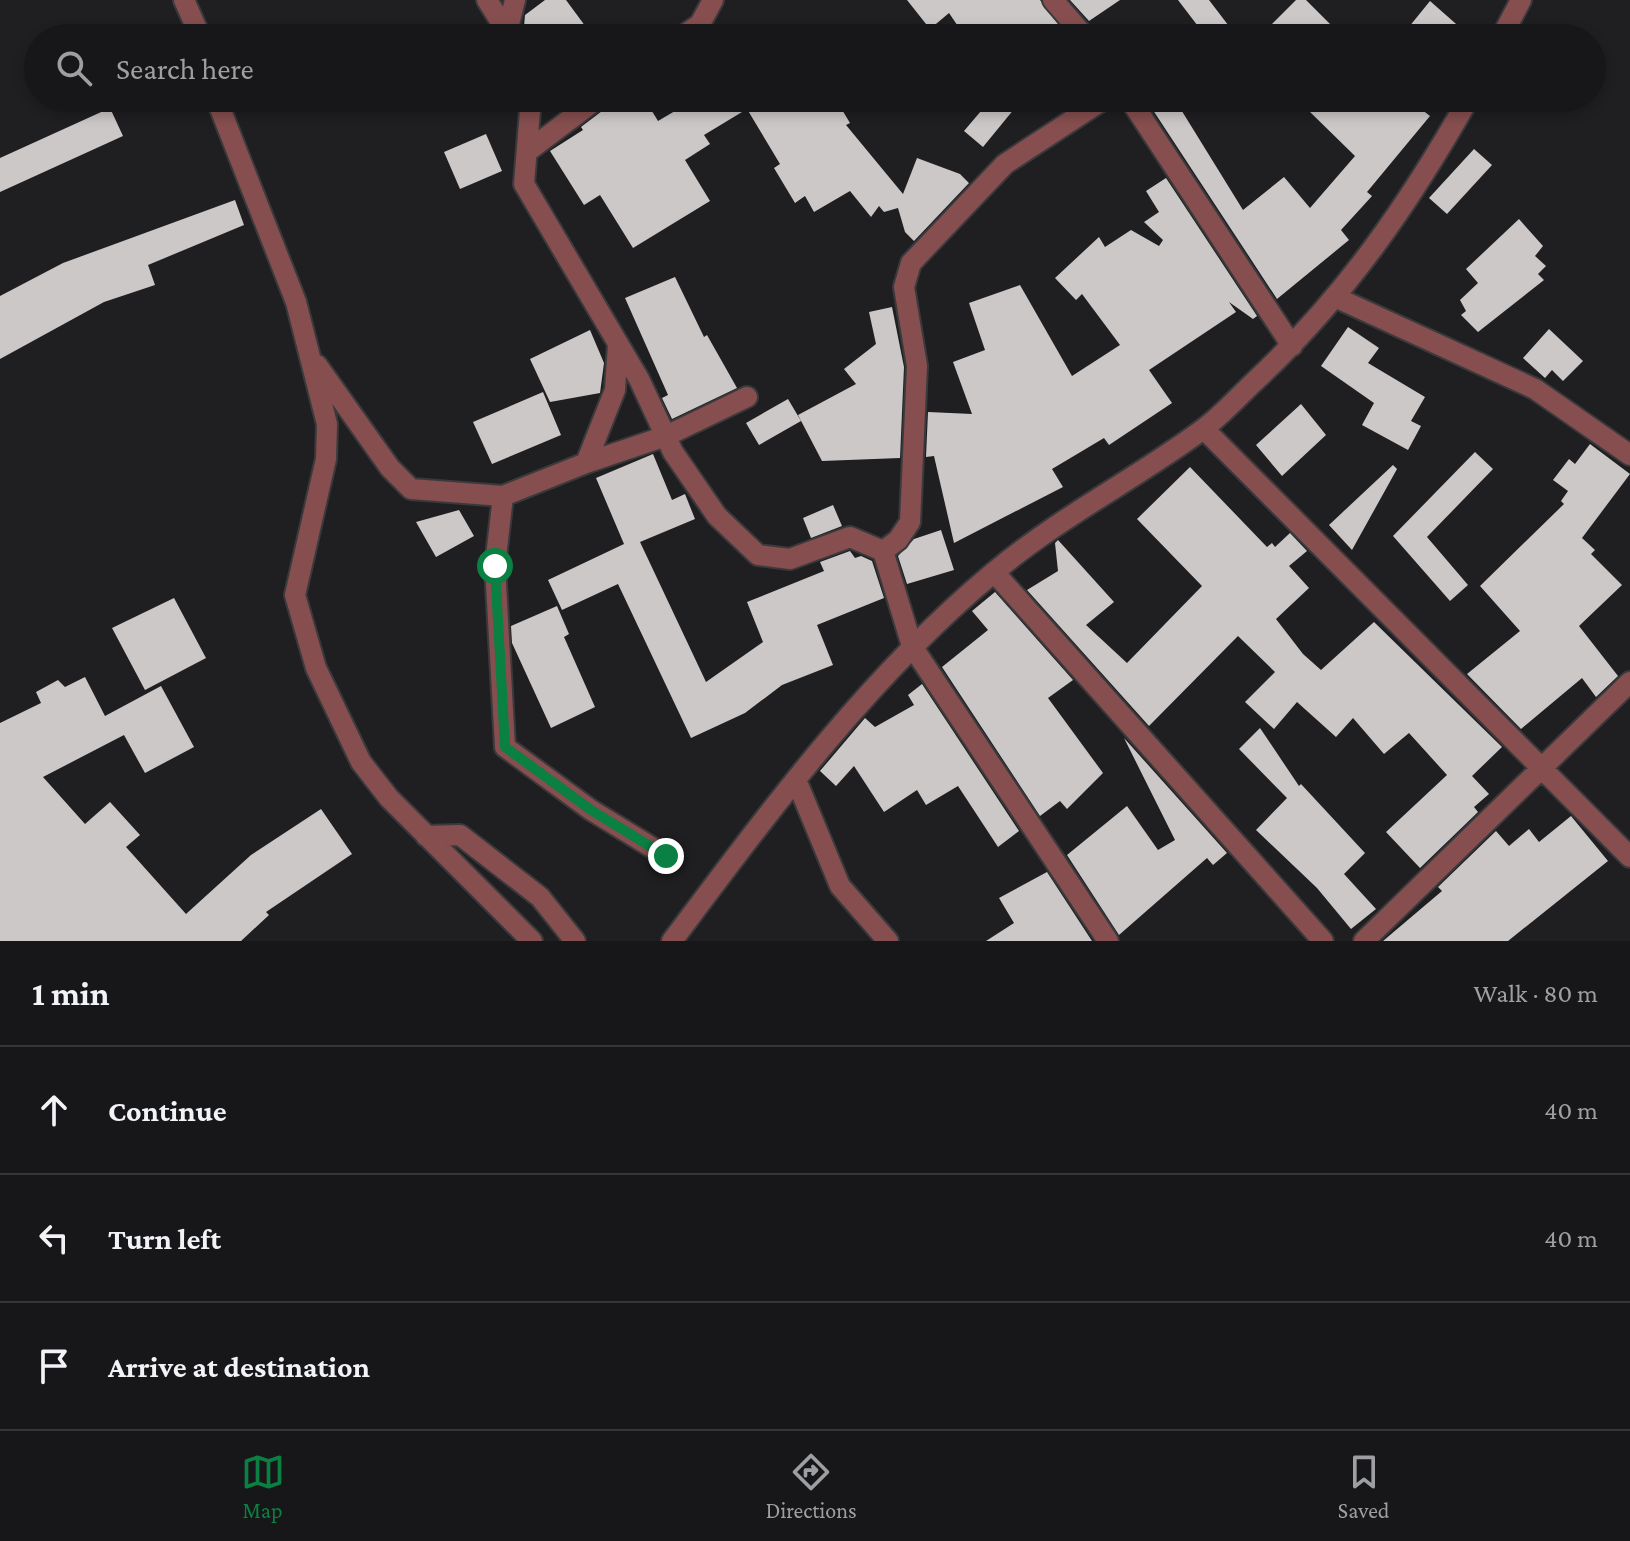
<!DOCTYPE html>
<meta charset="utf-8">
<style>
:root{--surface:#171719;--page:#242426;--text:#f1f3f6;--muted:#9e9fa2;--line:#363638;--accent:#0b8043}
body{margin:0;font-family:"Crimson Pro",serif;background:var(--page);color:var(--text)}
.stop{position:absolute;width:24px;height:24px;margin:-18px;border:6px solid #0b8043;border-radius:50%;background:#fff}
.stop.end{background:#0b8043;border-color:#fff;box-shadow:0 2px 8px #0008}
.list{margin:0;padding:0;list-style:none}
h2{display:flex;justify-content:space-between;align-items:center;height:104px;margin:0;padding:0 32px;font-size:34px}
h2 small{font-size:26px;font-weight:400;color:var(--muted)}
.list li{display:grid;grid-template-columns:52px 1fr auto;gap:24px;align-items:center;box-sizing:border-box;height:128px;padding:0 32px;border-top:2px solid var(--line)}
.list b{display:block;font-size:30px;white-space:nowrap}
.list em{font-size:26px;font-style:normal;color:var(--muted)}
.icon{flex:none;width:44px;height:44px;fill:none;stroke:currentColor;stroke-width:2;stroke-linecap:round;stroke-linejoin:round}
.map{position:relative;flex:none;width:1630px;height:941px;overflow:hidden}
.search{position:absolute;background:var(--surface);box-shadow:0 4px 12px #0003;left:24px;right:24px;top:24px;height:88px;display:flex;align-items:center;gap:20px;box-sizing:border-box;padding:0 28px;border-radius:44px;color:var(--muted);font-size:30px}
.sheet{height:488px;background:var(--surface)}
nav{display:flex;justify-content:space-around;align-items:center;box-sizing:border-box;height:112px;border-top:2px solid var(--line);background:var(--surface);font-size:22px;color:var(--muted)}
nav a{display:grid;justify-items:center;gap:4px}
nav .on{color:var(--accent)}
.map>svg:first-child{display:block}
</style>
<div class="map">
<svg width="1630" height="941" viewBox="0 0 1630 941">
<rect width="100%" height="100%" fill="#1f1f21"/>
<path fill="#ccc8c7" d="M 545,0 L 566,0 L 594,38 L 523,38 L 525,15 Z
M 907,0 L 1040,0 L 1067,36 L 966,38 L 949,13 L 930,29 Z
M 1070,0 L 1120,0 L 1089,21 Z
M 1178,0 L 1209,0 L 1238,38 L 1207,38 Z
M 1296,0 L 1306,0 L 1344,38 L 1258,38 Z
M 1430,1 L 1472,38 L 1400,38 Z
M 611,98 L 644,98 L 658,121 L 697,98 L 835,98 L 850,123 L 846,125 L 903,194 L 917,158 L 960,174 L 969,183 L 914,241 L 905,232 L 898,208 L 884,212 L 879,206 L 871,217 L 850,191 L 814,212 L 805,196 L 795,203 L 774,168 L 780,164 L 747,109 L 704,135 L 710,144 L 685,160 L 710,201 L 633,248 L 600,195 L 584,205 L 550,151 L 583,130 L 581,127 L 606,108 Z
M 992,98 L 1023,98 L 983,147 L 964,131 Z
M 1145,98 L 1196,98 L 1180,108 L 1243,210 L 1284,177 L 1310,208 L 1355,156 L 1309,111 L 1321,98 L 1407,98 L 1430,116 L 1367,192 L 1372,196 L 1341,230 L 1349,240 L 1277,299 Z
M 110,108 L 123,136 L 0,192 L 0,158 Z
M 486,134 L 502,171 L 460,189 L 444,152 Z
M 1474,149 L 1492,165 L 1447,214 L 1429,198 Z
M 1166,178 L 1257,316 L 1253,319 L 1229,302 L 1236,312 L 1149,370 L 1172,403 L 1109,445 L 1104,438 L 1052,469 L 1063,487 L 954,543 L 934,456 L 926,457 L 928,412 L 972,414 L 953,362 L 985,350 L 969,303 L 1020,285 L 1072,376 L 1120,345 L 1082,294 L 1076,300 L 1055,278 L 1099,237 L 1105,247 L 1131,230 L 1159,246 L 1163,240 L 1144,222 L 1159,212 L 1146,191 Z
M 235,200 L 244,225 L 148,265 L 155,285 L 104,302 L 0,359 L 0,296 L 63,263 Z
M 1519,219 L 1543,246 L 1535,256 L 1546,266 L 1538,274 L 1544,280 L 1478,332 L 1461,315 L 1466,311 L 1460,300 L 1478,283 L 1466,269 Z
M 675,277 L 704,337 L 707,335 L 737,388 L 672,419 L 662,398 L 668,395 L 625,298 Z
M 892,307 L 904,367 L 900,458 L 822,461 L 798,415 L 856,384 L 844,369 L 876,344 L 869,312 Z
M 1348,327 L 1379,348 L 1368,363 L 1425,397 L 1411,421 L 1421,426 L 1408,450 L 1362,425 L 1374,403 L 1321,366 Z
M 1549,329 L 1583,361 L 1563,381 L 1552,370 L 1545,378 L 1523,358 Z
M 590,330 L 604,363 L 600,393 L 550,402 L 530,359 Z
M 543,392 L 561,435 L 492,464 L 473,422 Z
M 788,399 L 801,421 L 759,445 L 746,423 Z
M 1301,404 L 1326,435 L 1282,476 L 1256,445 Z
M 1590,444 L 1630,474 L 1582,538 L 1595,550 L 1591,554 L 1622,585 L 1579,626 L 1618,676 L 1596,697 L 1582,678 L 1521,729 L 1467,674 L 1520,631 L 1480,586 L 1564,504 L 1561,501 L 1568,491 L 1553,480 L 1569,459 L 1575,464 Z
M 1475,452 L 1493,469 L 1427,537 L 1468,585 L 1450,601 L 1393,536 Z
M 653,454 L 672,500 L 685,494 L 695,519 L 640,542 L 706,682 L 763,642 L 747,602 L 824,571 L 820,562 L 850,551 L 855,558 L 861,556 L 872,561 L 884,598 L 817,625 L 833,665 L 782,685 L 745,713 L 691,738 L 618,584 L 562,610 L 548,580 L 624,544 L 596,478 Z
M 1393,465 L 1397,469 L 1352,550 L 1329,525 Z
M 1190,467 L 1267,547 L 1272,543 L 1275,547 L 1290,533 L 1307,551 L 1289,566 L 1309,588 L 1276,619 L 1303,654 L 1321,670 L 1374,622 L 1502,747 L 1472,776 L 1489,794 L 1474,807 L 1478,812 L 1420,868 L 1386,832 L 1447,775 L 1409,733 L 1384,754 L 1353,718 L 1336,737 L 1297,702 L 1274,729 L 1245,702 L 1275,672 L 1238,636 L 1149,726 L 1027,590 L 1058,571 L 1055,543 L 1058,540 L 1114,602 L 1086,625 L 1127,663 L 1202,586 L 1137,519 Z
M 833,505 L 842,526 L 811,538 L 803,518 Z
M 459,510 L 474,536 L 436,557 L 416,522 Z
M 941,530 L 954,570 L 907,584 L 898,556 L 914,539 Z
M 995,592 L 1073,680 L 1048,698 L 1103,773 L 1067,809 L 1060,801 L 1040,816 L 942,667 L 988,630 L 972,611 Z
M 174,598 L 206,658 L 145,690 L 112,628 Z
M 557,606 L 569,634 L 564,637 L 595,707 L 551,728 L 512,643 L 511,626 Z
M 85,677 L 105,716 L 161,686 L 194,747 L 145,773 L 124,735 L 43,777 L 85,824 L 110,802 L 140,835 L 126,847 L 186,914 L 251,855 L 321,809 L 352,854 L 266,912 L 269,915 L 241,941 L 0,941 L 0,723 L 41,703 L 36,692 L 58,680 L 65,687 Z
M 922,684 L 1019,831 L 998,847 L 958,786 L 926,805 L 917,790 L 884,812 L 854,766 L 836,786 L 820,771 L 865,718 L 875,727 L 914,705 L 908,695 Z
M 1260,728 L 1299,786 L 1301,784 L 1365,853 L 1344,874 L 1376,909 L 1351,929 L 1317,888 L 1256,830 L 1287,798 L 1239,749 Z
M 1124,738 L 1227,853 L 1213,865 L 1207,858 L 1119,935 L 1067,855 L 1127,806 L 1158,850 L 1175,840 Z
M 1571,816 L 1608,861 L 1508,941 L 1383,941 L 1442,891 L 1438,887 L 1496,831 L 1509,846 L 1529,829 L 1539,842 Z
M 1047,872 L 1092,941 L 986,941 L 1014,923 L 999,898 Z"/>
<g fill="none" stroke-linecap="round" stroke-linejoin="round">
<g stroke="#3a3a3c" stroke-width="24">
<path id="street" d="M 184,0 L 201,38
M 487,0 L 507,32
M 1053,0 L 1086,38
M 510,38 L 507,32 L 515,0
M 680,38 L 700,24 L 713,0
M 1501,38 L 1521,0
M 216,98 L 296,302 L 327,424 L 326,459 L 295,595 L 316,668 L 361,762 L 389,798 L 532,941
M 531,98 L 524,184 L 639,379 L 673,452 L 717,516 L 758,555 L 790,559 L 850,537 L 883,551 L 912,646 L 1108,941
M 1129,98 L 1292,346
M 528,151 L 598,98
M 1337,298 L 1535,389 L 1630,455
M 618,344 L 615,390 L 586,463 L 503,496 L 495,566 L 505,747 L 591,810 L 666,856
M 317,365 L 390,468 L 411,489 L 503,496
M 1204,429 L 1630,857
M 586,463 L 666,436 L 747,397
M 883,551 L 898,540 L 910,522 L 917,366 L 904,287 L 911,263 L 1005,164 L 1106,98
M 994,572 L 1323,941
M 797,782 L 840,886 L 888,941
M 426,836 L 460,835 L 540,897 L 575,941
M 672,941 C 769,812 868,677 993,573 C 1058,518 1134,480 1202,430 C 1221,416 1238,397 1255,381 C 1345,297 1409,204 1469,98
M 1364,941 L 1630,682"/>
</g>
<use href="#street" stroke="#864e4f" stroke-width="20"/>
</g>
<g fill="none" stroke-linecap="round" stroke-linejoin="round">
<path stroke="#0b8043" stroke-width="10" d="M 495,566 L 505,747 L 591,810 L 666,856"/>
</g>
</svg>
<div class="stop" style="left:495px;top:566px"></div>
<div class="stop end" style="left:666px;top:856px"></div>
<div class="search"><svg class="icon" aria-label="search" viewBox="0 0 24 24"><circle cx="10" cy="10" r="6"/><path d="M15 15l6 6"/></svg>Search here</div>
</div>
<section class="sheet">
<h2>1 min<small>Walk · 80 m</small></h2>
<ul class="list">
<li><svg class="icon" aria-label="ahead" viewBox="0 0 24 24"><path d="M12 20V5M6 11l6-6 6 6"/></svg><div><b>Continue</b></div><em>40 m</em></li>
<li><svg class="icon" aria-label="left" viewBox="0 0 24 24"><path d="M17 20v-9H6M10 6l-5 5 5 5"/></svg><div><b>Turn left</b></div><em>40 m</em></li>
<li><svg class="icon" aria-label="arrive" viewBox="0 0 24 24"><path d="M6 21V4h12l-3 4 3 4H6"/></svg><div><b>Arrive at destination</b></div></li>
</ul>
</section>
<nav>
<a class="on"><svg class="icon" aria-label="map" viewBox="0 0 24 24"><path d="M3 6l6-2 6 2 6-2v14l-6 2-6-2-6 2zM9 4v14M15 6v14"/></svg>Map</a>
<a><svg class="icon" aria-label="directions" viewBox="0 0 24 24"><path d="M12 3l9 9-9 9-9-9zM9 14v-3h6M13 9l2 2-2 2"/></svg>Directions</a>
<a><svg class="icon" aria-label="saved" viewBox="0 0 24 24"><path d="M7 4h10v16l-5-4-5 4z"/></svg>Saved</a>
</nav>
